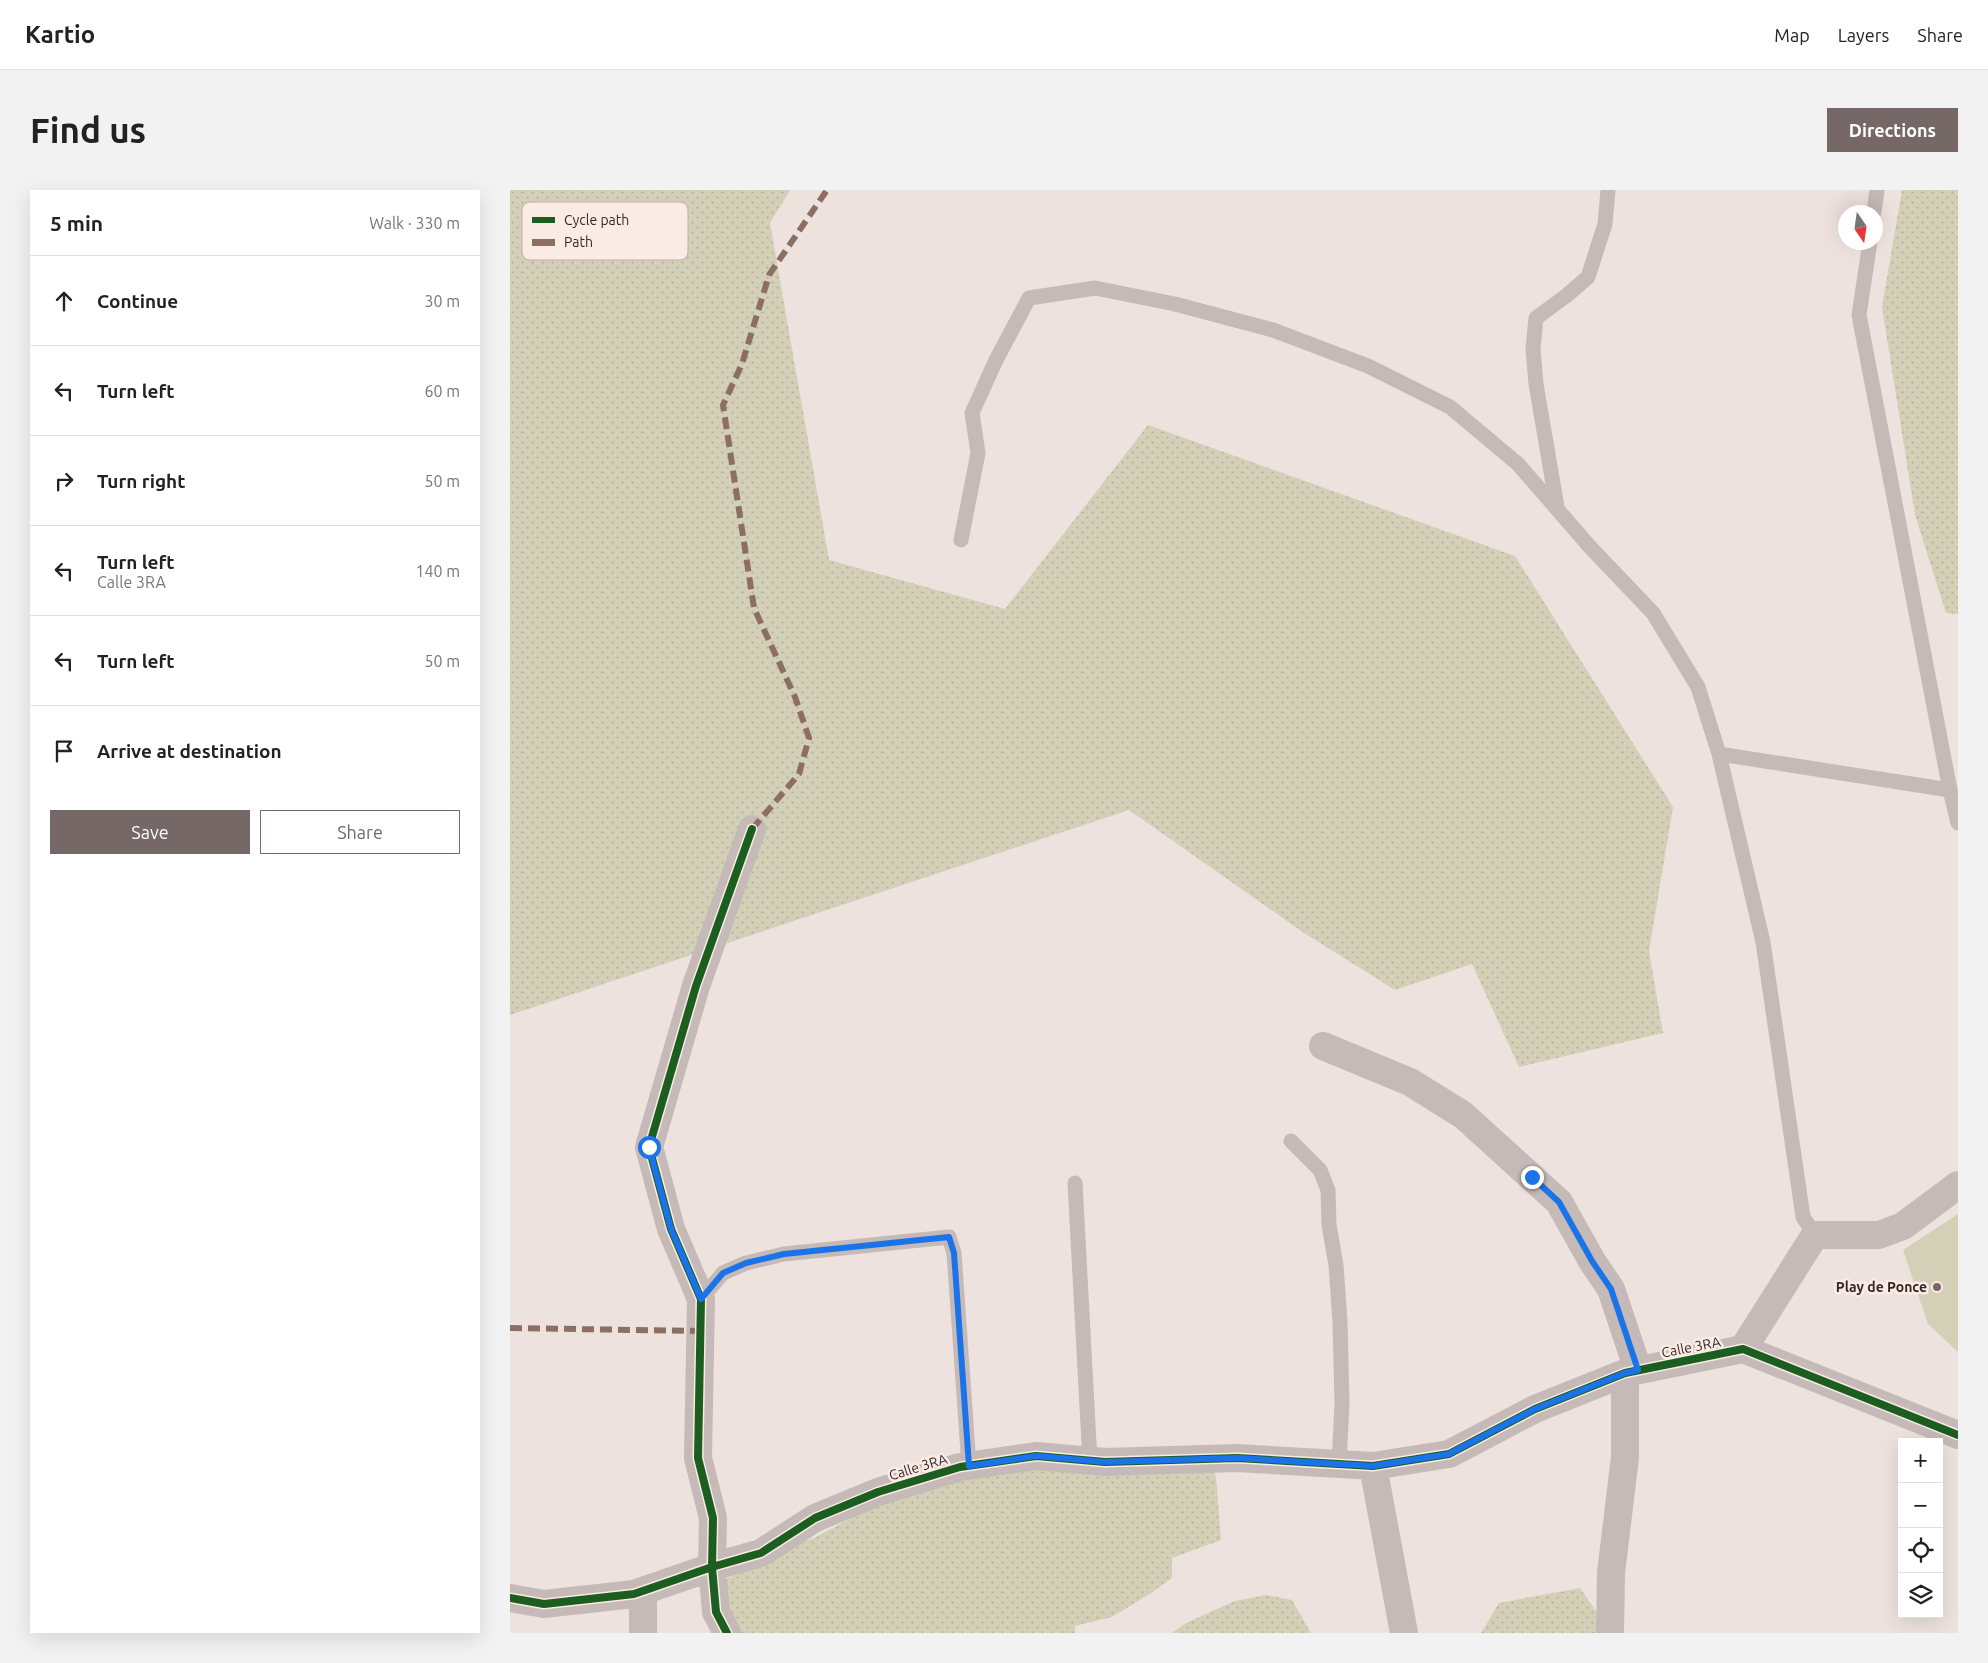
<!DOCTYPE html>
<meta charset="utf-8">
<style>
:root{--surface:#fff;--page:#f2f2f2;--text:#222;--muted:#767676;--line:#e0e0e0;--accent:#766866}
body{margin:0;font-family:Ubuntu,sans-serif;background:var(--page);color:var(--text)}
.controls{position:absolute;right:15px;bottom:15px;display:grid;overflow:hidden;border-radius:0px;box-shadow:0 5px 20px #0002}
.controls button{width:45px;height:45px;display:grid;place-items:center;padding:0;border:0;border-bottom:1px solid var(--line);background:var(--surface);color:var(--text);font:25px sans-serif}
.compass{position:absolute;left:1328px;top:15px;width:45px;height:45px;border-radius:50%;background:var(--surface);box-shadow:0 5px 20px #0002;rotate:167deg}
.stop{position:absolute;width:15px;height:15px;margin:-11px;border:4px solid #1a73e8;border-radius:50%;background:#fff}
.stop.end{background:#1a73e8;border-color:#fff;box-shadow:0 1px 5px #0008}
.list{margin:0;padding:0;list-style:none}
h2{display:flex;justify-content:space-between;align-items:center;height:65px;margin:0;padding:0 20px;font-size:21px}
h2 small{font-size:16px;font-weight:400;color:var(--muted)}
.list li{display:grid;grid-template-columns:32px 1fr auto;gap:15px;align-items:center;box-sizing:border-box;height:90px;padding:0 20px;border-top:1px solid var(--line)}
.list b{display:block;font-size:19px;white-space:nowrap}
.list p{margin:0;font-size:16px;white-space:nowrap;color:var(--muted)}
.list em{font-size:16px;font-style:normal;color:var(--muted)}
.actions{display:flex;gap:10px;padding:15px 20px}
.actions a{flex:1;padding:11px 0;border:1px solid var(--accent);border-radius:0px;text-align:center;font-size:18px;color:var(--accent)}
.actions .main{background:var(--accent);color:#fff}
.icon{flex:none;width:28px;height:28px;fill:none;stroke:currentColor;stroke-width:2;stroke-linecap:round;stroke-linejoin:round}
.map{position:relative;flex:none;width:1448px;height:1443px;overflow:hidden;border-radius:0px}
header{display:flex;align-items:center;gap:30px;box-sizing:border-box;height:70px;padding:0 25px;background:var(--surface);border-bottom:1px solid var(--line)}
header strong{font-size:24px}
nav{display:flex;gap:28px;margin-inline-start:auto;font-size:18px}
.intro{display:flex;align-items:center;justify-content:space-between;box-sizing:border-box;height:120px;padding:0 30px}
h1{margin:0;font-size:35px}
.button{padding:12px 22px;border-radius:0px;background:var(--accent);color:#fff;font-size:18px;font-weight:700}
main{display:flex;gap:30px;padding:0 30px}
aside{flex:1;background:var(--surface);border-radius:0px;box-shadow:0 5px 20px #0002}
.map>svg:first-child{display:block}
</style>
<header>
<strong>Kartio</strong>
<nav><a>Map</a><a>Layers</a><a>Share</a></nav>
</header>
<div class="intro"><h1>Find us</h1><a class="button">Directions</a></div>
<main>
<aside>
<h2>5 min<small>Walk · 330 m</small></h2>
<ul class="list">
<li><svg class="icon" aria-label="ahead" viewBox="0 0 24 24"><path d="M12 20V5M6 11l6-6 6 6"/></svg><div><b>Continue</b></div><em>30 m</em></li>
<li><svg class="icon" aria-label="left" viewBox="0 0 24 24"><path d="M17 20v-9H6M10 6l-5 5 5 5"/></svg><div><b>Turn left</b></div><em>60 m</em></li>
<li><svg class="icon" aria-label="right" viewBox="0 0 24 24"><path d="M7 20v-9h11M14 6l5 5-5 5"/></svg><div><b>Turn right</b></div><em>50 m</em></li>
<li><svg class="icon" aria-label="left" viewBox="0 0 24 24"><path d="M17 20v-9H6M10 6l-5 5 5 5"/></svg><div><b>Turn left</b><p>Calle 3RA</p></div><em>140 m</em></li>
<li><svg class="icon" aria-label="left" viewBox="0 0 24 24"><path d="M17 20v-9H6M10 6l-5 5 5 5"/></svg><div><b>Turn left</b></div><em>50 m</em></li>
<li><svg class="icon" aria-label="arrive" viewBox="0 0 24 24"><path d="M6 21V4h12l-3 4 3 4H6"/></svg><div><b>Arrive at destination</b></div></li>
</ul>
<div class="actions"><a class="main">Save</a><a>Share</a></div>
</aside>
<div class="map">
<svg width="1448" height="1443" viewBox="0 0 1448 1443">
<defs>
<pattern id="grass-dots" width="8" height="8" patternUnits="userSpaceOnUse" patternTransform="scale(1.25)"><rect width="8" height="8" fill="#d3d0b7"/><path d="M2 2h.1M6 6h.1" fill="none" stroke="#b6b39d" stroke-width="1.8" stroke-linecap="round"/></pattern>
</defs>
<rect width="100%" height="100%" fill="#ede2de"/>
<path fill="url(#grass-dots)" d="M 0,0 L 280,0 L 260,33 L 319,370 L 495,419 L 638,235 L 1005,366 L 1163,617 L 1139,761 L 1153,843 L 1009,877 L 962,774 L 885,800 L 794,743 L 619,620 L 0,825 Z
M 1392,0 L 1448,0 L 1448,424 L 1436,423 L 1405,325 L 1372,117 Z
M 702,1271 L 706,1287 L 711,1350 L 662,1368 L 662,1388 L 638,1405 L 602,1427 L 565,1436 L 565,1443 L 223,1443 L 210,1393 L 242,1375 L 259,1361 L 304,1348 L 347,1325 L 448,1281 L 532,1280 Z
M 1070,1398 L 1088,1424 L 1087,1443 L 971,1443 L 989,1413 Z
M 756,1405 L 782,1410 L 801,1443 L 662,1443 L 676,1433 L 725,1411 Z"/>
<path fill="#d3d0b7" d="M 1448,1024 L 1448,1162 L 1418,1134 L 1393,1060 Z"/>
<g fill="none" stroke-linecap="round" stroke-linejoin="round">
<path stroke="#c5bab7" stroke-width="15" d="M 1364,22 L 1367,0
M 1360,52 L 1349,125 L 1440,600 L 1448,633
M 1047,317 L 1026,194 L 1023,159 L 1026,128 L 1056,106 L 1078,87 L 1095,34 L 1098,0
M 451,350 L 468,263 L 462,223 L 486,170 L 519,108 L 585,98 L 665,114 L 763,140 L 858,176 L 940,217 L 1008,274 L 1080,357 L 1143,423 L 1188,497 L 1209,564 L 1253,752 L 1293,1027 L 1305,1045
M 1209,564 L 1440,600
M 781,951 L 810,980 L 818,1000 L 819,1035 L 826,1075 L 830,1132 L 832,1213 L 829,1274
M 565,993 L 580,1272
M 191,1109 L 213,1083 L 236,1073 L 274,1064 L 439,1047 L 444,1063 L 459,1276"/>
<path stroke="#c5bab7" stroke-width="28" d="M 813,856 L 900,892 L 953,925 L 1049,1012 L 1082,1071 L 1101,1099 L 1128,1180
M 1233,1159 L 1305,1045 L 1369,1045 L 1393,1036 L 1448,995
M 863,1276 L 894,1443
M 0,1408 L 34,1414 L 124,1404 L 202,1377 L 203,1328 L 188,1268 L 191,1109 L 161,1039 L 139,957 L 186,796 L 242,639
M 133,1443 L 133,1402
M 217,1443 L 206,1422 L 202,1377 L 251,1363 L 305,1328 L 368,1302 L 450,1277 L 526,1266 L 595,1272 L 727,1268 L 863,1276 L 939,1264 L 1025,1219 L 1115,1183 L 1233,1159 L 1448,1245
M 1100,1443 L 1101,1383 L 1115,1267 L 1115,1183"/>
<path stroke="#8d6e63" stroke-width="6" stroke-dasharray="12 6" stroke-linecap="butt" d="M 242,639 L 289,584 L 299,548 L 285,507 L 244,418 L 213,215 L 232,174 L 259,85 L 317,0
M 0,1138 L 190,1141"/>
<g stroke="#faebe4" stroke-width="11">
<path id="cycleway" d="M 0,1408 L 34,1414 L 124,1404 L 202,1377 L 203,1328 L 188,1268 L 191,1109 L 161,1039 L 139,957 L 186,796 L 242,639
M 217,1443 L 206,1422 L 202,1377 L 251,1363 L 305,1328 L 368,1302 L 450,1277 L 526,1266 L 595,1272 L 727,1268 L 863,1276 L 939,1264 L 1025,1219 L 1115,1183 L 1233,1159 L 1448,1245"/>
</g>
<use href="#cycleway" stroke="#1b5e20" stroke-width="8"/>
</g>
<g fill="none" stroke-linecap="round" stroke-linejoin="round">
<path stroke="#1a73e8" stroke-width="6" d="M 139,957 L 161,1039 L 191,1109 L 213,1083 L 236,1073 L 274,1064 L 439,1047 L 444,1063 L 459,1276 L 526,1266 L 595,1272 L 727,1268 L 863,1276 L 939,1264 L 1025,1219 L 1115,1183 L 1128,1180 L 1101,1099 L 1082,1071 L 1049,1012 L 1022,987"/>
</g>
<circle fill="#766866" stroke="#faebe4" stroke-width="2" cx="1427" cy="1097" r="5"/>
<g text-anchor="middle" stroke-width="5" stroke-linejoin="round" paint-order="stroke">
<g font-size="14" font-weight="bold" fill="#362726" stroke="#faebe4" text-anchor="end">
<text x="1417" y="1102">Play de Ponce</text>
</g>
<g font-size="14" fill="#362726" stroke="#faebe4">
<text transform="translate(1181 1157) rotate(-11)" y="5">Calle 3RA</text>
<text transform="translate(408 1277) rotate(-17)" y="5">Calle 3RA</text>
</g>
</g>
<rect x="12" y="12" width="166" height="58" rx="8" fill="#faebe4" stroke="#bfb0ab" stroke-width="1"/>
<rect x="22" y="27" width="23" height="6" fill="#1b5e20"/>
<rect x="22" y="49" width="23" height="7" fill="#8d6e63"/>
<g font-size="14" fill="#362726">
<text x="54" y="35">Cycle path</text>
<text x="54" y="57">Path</text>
</g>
</svg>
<div class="controls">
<button>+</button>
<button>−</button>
<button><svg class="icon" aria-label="locate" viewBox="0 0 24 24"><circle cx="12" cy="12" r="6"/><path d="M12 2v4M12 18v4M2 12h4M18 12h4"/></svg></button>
<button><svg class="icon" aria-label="layers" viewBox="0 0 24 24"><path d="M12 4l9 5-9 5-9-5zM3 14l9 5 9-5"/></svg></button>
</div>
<svg class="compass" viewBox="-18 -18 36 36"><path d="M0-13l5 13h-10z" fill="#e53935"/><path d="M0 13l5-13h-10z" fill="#767676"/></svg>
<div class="stop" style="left:139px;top:957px"></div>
<div class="stop end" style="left:1022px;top:987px"></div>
</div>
</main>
